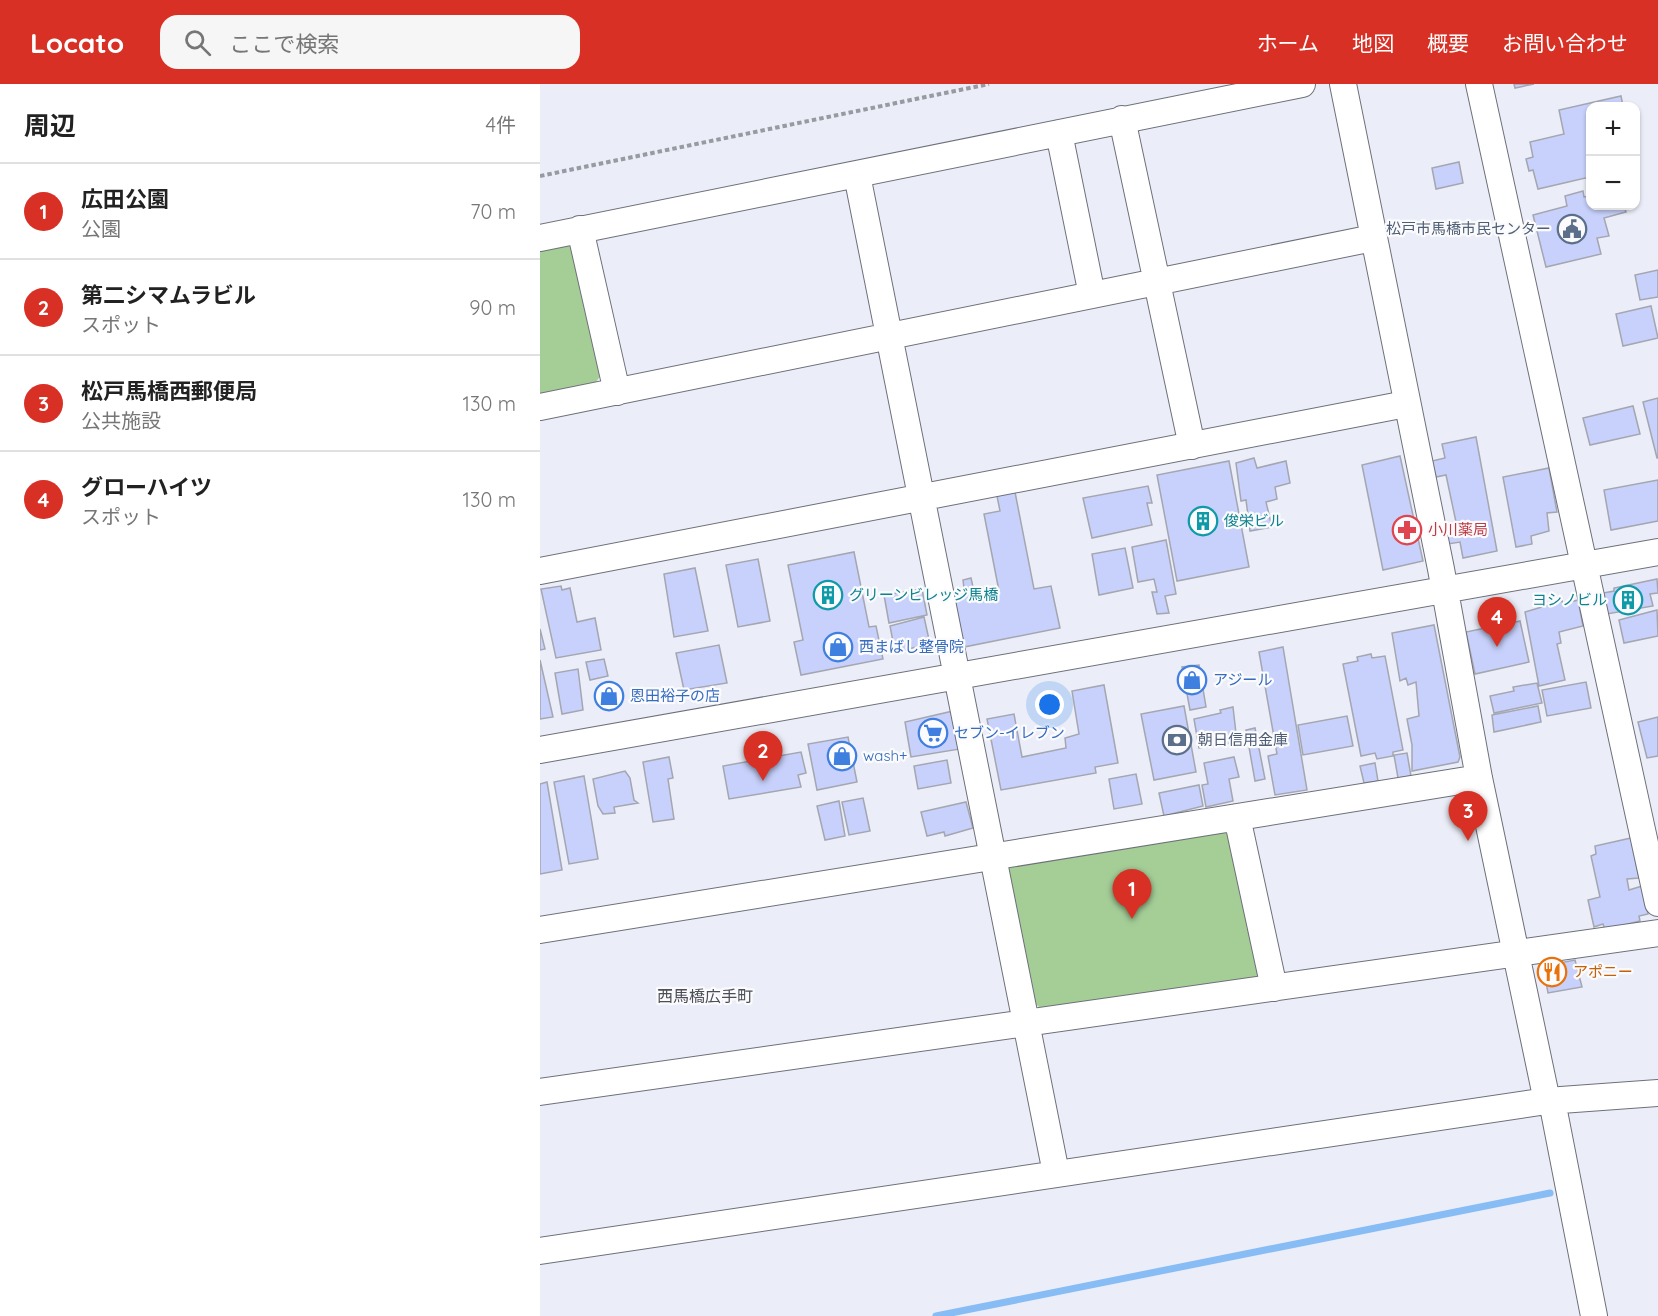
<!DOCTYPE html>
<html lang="ja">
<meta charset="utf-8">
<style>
:root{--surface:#fff;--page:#f6f6f6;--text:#222;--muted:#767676;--line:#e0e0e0;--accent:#d93025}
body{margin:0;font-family:Quicksand,"Noto Sans JP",sans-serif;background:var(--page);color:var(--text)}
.controls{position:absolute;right:18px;top:18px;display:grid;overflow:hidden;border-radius:12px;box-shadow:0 2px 4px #0004}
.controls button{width:54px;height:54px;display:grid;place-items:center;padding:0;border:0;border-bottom:2px solid var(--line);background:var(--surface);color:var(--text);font:30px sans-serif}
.you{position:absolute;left:510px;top:621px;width:21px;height:21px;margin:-15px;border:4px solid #fff;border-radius:50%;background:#1a73e8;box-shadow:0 0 0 9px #1a73e833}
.badge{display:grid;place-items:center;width:39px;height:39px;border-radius:50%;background:var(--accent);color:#fff;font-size:20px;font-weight:700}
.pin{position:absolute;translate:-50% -50px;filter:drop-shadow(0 2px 3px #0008)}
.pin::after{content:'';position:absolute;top:32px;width:21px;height:18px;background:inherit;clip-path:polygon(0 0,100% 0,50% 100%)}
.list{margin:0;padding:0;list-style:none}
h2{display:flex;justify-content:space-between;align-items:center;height:78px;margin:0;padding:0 24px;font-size:26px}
h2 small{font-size:20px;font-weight:400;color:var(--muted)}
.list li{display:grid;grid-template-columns:39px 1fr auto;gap:18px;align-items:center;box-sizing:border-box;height:96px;padding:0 24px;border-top:2px solid var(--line)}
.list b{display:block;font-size:22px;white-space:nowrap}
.list p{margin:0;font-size:20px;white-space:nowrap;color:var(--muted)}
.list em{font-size:20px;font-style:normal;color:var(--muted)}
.icon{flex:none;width:33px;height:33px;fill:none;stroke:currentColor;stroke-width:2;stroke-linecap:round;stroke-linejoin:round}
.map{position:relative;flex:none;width:1118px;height:1232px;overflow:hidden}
header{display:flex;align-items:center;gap:36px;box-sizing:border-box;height:84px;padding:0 30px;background:var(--accent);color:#fff}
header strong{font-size:28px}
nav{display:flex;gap:33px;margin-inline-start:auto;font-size:21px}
.search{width:420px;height:54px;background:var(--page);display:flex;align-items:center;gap:15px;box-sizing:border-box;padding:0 21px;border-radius:18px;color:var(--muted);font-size:22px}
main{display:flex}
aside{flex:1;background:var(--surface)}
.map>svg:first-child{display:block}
</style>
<header>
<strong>Locato</strong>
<div class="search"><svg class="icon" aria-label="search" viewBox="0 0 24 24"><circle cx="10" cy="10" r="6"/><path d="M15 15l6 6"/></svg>ここで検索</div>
<nav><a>ホーム</a><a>地図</a><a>概要</a><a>お問い合わせ</a></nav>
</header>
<main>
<aside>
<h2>周辺<small>4件</small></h2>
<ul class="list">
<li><span class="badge">1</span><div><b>広田公園</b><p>公園</p></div><em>70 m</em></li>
<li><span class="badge">2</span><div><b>第二シマムラビル</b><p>スポット</p></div><em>90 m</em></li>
<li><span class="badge">3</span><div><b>松戸馬橋西郵便局</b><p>公共施設</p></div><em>130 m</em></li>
<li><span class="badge">4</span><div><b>グローハイツ</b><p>スポット</p></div><em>130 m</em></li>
</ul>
</aside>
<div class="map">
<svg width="1118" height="1232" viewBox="0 0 1118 1232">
<rect width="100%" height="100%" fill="#ebeef8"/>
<path fill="#a5ce97" d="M 23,159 L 37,167 L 64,287 L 53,302 L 0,313 L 0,164 Z
M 679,745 L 690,752 L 721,892 L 717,896 L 507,929 L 490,916 L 465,790 L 472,779 Z"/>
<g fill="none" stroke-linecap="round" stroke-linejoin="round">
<path stroke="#87bcf5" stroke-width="7" d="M 396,1232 L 1010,1109"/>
</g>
<path fill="#c7d1fb" stroke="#a4a6b0" stroke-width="1.5" d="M 974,0 L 994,0 L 975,4 Z
M 1081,12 L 1083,22 L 1050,22 L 1050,93 L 998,105 L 993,86 L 989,87 L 986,75 L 993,73 L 990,58 L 1024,50 L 1019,26 Z
M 919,78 L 923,99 L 896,105 L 892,84 Z
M 1043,107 L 1044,113 L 1050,112 L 1050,122 L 1084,122 L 1086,128 L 1064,134 L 1069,152 L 1057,154 L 1061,170 L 1006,183 L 993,131 L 1027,122 L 1025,112 Z
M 1118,186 L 1118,213 L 1100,216 L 1095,191 Z
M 1111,222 L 1118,254 L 1083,262 L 1076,230 Z
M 1118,314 L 1118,374 L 1117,374 L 1103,318 Z
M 1093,322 L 1100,350 L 1050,361 L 1043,334 Z
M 936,353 L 957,467 L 923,474 L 920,458 L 908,460 L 905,440 L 916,438 L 906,391 L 896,393 L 892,377 L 905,374 L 902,360 Z
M 860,372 L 883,477 L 843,486 L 822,381 Z
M 714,374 L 717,384 L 746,377 L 750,399 L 735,403 L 737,415 L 726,418 L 732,443 L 710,447 L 706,416 L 701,417 L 696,379 Z
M 689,377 L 709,483 L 637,497 L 617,391 Z
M 1009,384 L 1017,428 L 1007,429 L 1009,447 L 991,452 L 992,460 L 976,463 L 963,393 Z
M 1118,396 L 1118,437 L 1071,446 L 1064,406 Z
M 608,402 L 612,419 L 607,419 L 612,441 L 552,454 L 543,414 Z
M 475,408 L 494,505 L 511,502 L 520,544 L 424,563 L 415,516 L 425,513 L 423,496 L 431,494 L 435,512 L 459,507 L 444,430 L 460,427 L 457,412 Z
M 626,456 L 636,510 L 625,512 L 629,529 L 617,530 L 612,508 L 617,508 L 614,495 L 598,498 L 592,463 Z
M 585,464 L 593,504 L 559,511 L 552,470 Z
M 314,468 L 329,543 L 336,542 L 343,575 L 261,591 L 254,558 L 263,556 L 248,481 Z
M 218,475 L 230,537 L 198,543 L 186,481 Z
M 155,484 L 168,547 L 134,553 L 124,490 Z
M 1117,495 L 1118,509 L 1110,510 L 1113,522 L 1067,530 L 1063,509 L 1074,507 L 1074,504 Z
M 21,502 L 22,506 L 30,504 L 37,538 L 55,534 L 61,566 L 16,574 L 1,505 Z
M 382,505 L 387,531 L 349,539 L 344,511 Z
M 1038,516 L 1043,542 L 1019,548 L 1021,559 L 1017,560 L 1025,596 L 999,602 L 985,528 L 1022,517 L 1023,520 Z
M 1117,526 L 1118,552 L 1084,559 L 1079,536 Z
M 969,528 L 971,539 L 980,537 L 989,578 L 935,590 L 926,548 L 955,542 L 953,531 Z
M 384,533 L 390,560 L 355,568 L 350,542 Z
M 894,541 L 920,673 L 918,678 L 872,687 L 872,661 L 867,635 L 879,632 L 876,598 L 868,601 L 866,594 L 860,597 L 852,549 Z
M 0,545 L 5,565 L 0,566 Z
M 179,561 L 187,599 L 144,606 L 136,569 Z
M 743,563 L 767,706 L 735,711 L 728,672 L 737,670 L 719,568 Z
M 831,570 L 832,574 L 845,572 L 863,666 L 853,668 L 853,672 L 837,675 L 835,669 L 821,672 L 803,580 L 818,577 L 817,573 Z
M 64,575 L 68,592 L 50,596 L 46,578 Z
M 0,576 L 13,633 L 0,635 Z
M 659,581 L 666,623 L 650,626 L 642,583 Z
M 38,585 L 43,626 L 22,630 L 15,589 Z
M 1046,598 L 1051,624 L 1007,632 L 1002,606 Z
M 997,599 L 1002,619 L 954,629 L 950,612 L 974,607 L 973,603 Z
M 564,601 L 578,679 L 555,683 L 556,689 L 461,706 L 447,635 L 474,630 L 482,673 L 526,664 L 525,654 L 539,650 L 532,607 Z
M 644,622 L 656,688 L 614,696 L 601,630 Z
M 998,622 L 1001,638 L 954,648 L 952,631 Z
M 693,623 L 697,658 L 659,664 L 654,635 L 681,629 L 680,626 Z
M 413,627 L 420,665 L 371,673 L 365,638 Z
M 807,632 L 813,662 L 763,671 L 758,641 Z
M 1118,633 L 1118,672 L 1107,674 L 1098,638 Z
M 715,644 L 725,695 L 715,697 L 706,646 Z
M 308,653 L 317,698 L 277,706 L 268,660 Z
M 261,668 L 266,689 L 258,691 L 261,703 L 189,715 L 183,682 Z
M 867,669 L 871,692 L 858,694 L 854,671 Z
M 129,673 L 133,694 L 128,695 L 134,735 L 113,738 L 103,678 Z
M 694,673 L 699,693 L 689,695 L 693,717 L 666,723 L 662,701 L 668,700 L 664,679 Z
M 407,676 L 411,699 L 378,705 L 374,682 Z
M 835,679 L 838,697 L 824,699 L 820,682 Z
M 85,687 L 90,694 L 94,716 L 98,719 L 74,723 L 75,729 L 63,730 L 58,722 L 53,695 Z
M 596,690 L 602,720 L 574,725 L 569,695 Z
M 44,692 L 58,775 L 29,780 L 14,698 Z
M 7,698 L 22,786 L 0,790 L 0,700 Z
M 659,701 L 663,722 L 624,732 L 619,709 Z
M 323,714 L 330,747 L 309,751 L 302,718 Z
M 299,717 L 305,752 L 285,756 L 277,722 Z
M 426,718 L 433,744 L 405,752 L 404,748 L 387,752 L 381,728 Z
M 1091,754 L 1099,794 L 1087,795 L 1089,806 L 1102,802 L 1108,830 L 1099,832 L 1100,837 L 1065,846 L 1063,840 L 1054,843 L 1048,816 L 1060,813 L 1051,772 L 1056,770 L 1055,762 Z
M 1035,876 L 1042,903 L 1008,909 L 1003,882 Z"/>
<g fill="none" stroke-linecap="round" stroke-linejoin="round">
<g stroke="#6e7079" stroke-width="28">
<path id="minor" d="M 803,0 L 901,485 L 939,694 L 1007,1017
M 939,0 L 1118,819
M 582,35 L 652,362
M 519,49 L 552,211
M 317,91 L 516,1089
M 40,145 L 77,308
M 0,154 L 762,0
M 0,323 L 833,154
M 0,487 L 866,320
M 0,666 L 1118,468
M 697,733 L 734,904
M 0,846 L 939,694
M 0,1008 L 1118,849
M 1012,1017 L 1054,1232
M 0,1167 L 1007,1017 L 1118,1009"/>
</g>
<path stroke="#989aa1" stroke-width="4" stroke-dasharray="4.5 3" stroke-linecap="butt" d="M 0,92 L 449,0"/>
<use href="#minor" stroke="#fff" stroke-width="26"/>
</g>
<defs>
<g id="civic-ring" transform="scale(1.5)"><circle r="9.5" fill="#fbfbfd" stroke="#5c6f8a" stroke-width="1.5"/><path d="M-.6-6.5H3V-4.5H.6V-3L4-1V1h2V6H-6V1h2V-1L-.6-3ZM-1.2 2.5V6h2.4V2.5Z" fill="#5c6f8a"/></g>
<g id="building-ring" transform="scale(1.5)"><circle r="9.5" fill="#fbfbfd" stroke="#0f9aa8" stroke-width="1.5"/><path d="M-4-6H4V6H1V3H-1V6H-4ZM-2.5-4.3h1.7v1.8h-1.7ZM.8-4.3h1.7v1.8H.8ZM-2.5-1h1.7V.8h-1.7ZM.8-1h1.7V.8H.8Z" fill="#0f9aa8"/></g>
<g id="pharmacy-ring" transform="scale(1.5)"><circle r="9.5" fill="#fbfbfd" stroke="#e0444e" stroke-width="1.5"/><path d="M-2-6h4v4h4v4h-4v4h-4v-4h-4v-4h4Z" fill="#e0444e"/></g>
<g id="shop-ring" transform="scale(1.5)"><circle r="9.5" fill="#fbfbfd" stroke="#3f7fe0" stroke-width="1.5"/><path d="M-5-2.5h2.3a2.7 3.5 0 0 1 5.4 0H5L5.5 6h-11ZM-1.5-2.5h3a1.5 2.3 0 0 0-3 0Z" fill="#3f7fe0"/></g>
<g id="supermarket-ring" transform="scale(1.5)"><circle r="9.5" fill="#fbfbfd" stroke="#3f7fe0" stroke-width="1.5"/><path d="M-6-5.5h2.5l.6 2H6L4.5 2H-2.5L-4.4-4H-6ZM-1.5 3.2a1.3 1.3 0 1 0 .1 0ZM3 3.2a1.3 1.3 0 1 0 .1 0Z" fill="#3f7fe0"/></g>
<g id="bank-ring" transform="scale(1.5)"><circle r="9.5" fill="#fbfbfd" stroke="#5c6f8a" stroke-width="1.5"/><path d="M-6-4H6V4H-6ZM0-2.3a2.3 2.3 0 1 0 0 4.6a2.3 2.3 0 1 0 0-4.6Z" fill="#5c6f8a"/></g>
<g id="restaurant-ring" transform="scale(1.5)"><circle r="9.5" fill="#fbfbfd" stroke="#e8710a" stroke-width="1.5"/><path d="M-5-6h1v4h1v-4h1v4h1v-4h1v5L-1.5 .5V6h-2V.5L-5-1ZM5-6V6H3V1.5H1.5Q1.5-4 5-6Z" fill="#e8710a"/></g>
</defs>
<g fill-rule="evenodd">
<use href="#civic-ring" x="1032" y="145"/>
<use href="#building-ring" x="663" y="437"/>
<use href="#pharmacy-ring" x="867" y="446"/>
<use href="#building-ring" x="288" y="511"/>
<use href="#building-ring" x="1088" y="516"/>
<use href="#shop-ring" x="298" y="563"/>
<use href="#shop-ring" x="652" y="596"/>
<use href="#shop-ring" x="69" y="612"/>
<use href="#supermarket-ring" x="393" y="649"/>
<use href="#bank-ring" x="637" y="656"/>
<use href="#shop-ring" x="302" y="672"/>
<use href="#restaurant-ring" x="1012" y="888"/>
</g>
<g text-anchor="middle" stroke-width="4.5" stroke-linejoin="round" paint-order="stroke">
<g font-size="15" fill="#4e5e75" stroke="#fbfbfd" text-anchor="end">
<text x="1011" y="150">松戸市馬橋市民センター</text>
<text x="658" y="661" text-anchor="start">朝日信用金庫</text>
</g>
<g font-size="15" fill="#0d838f" stroke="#fbfbfd" text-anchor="start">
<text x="684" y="442">俊栄ビル</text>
<text x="309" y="516">グリーンビレッジ馬橋</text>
<text x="1067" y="521" text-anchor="end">ヨシノビル</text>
</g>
<g font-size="15" fill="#be3a42" stroke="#fbfbfd" text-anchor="start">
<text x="888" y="451">小川薬局</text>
</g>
<g font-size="15" fill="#366cbe" stroke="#fbfbfd" text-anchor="start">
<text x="319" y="568">西まばし整骨院</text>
<text x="673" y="601">アジール</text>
<text x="90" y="617">恩田裕子の店</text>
<text x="414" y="654">セブン-イレブン</text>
<text x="323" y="677">wash+</text>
</g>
<g font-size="15" fill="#c56008" stroke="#fbfbfd" text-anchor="start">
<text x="1033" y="893">アポニー</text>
</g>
<g font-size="16" fill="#4d4f58" stroke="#fbfbfd">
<text x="165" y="918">西馬橋広手町</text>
</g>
</g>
</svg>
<div class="controls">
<button>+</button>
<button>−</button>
</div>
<div class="you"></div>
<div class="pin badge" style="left:592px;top:835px">1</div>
<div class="pin badge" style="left:223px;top:697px">2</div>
<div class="pin badge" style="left:928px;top:757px">3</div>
<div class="pin badge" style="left:957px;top:563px">4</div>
</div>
</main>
